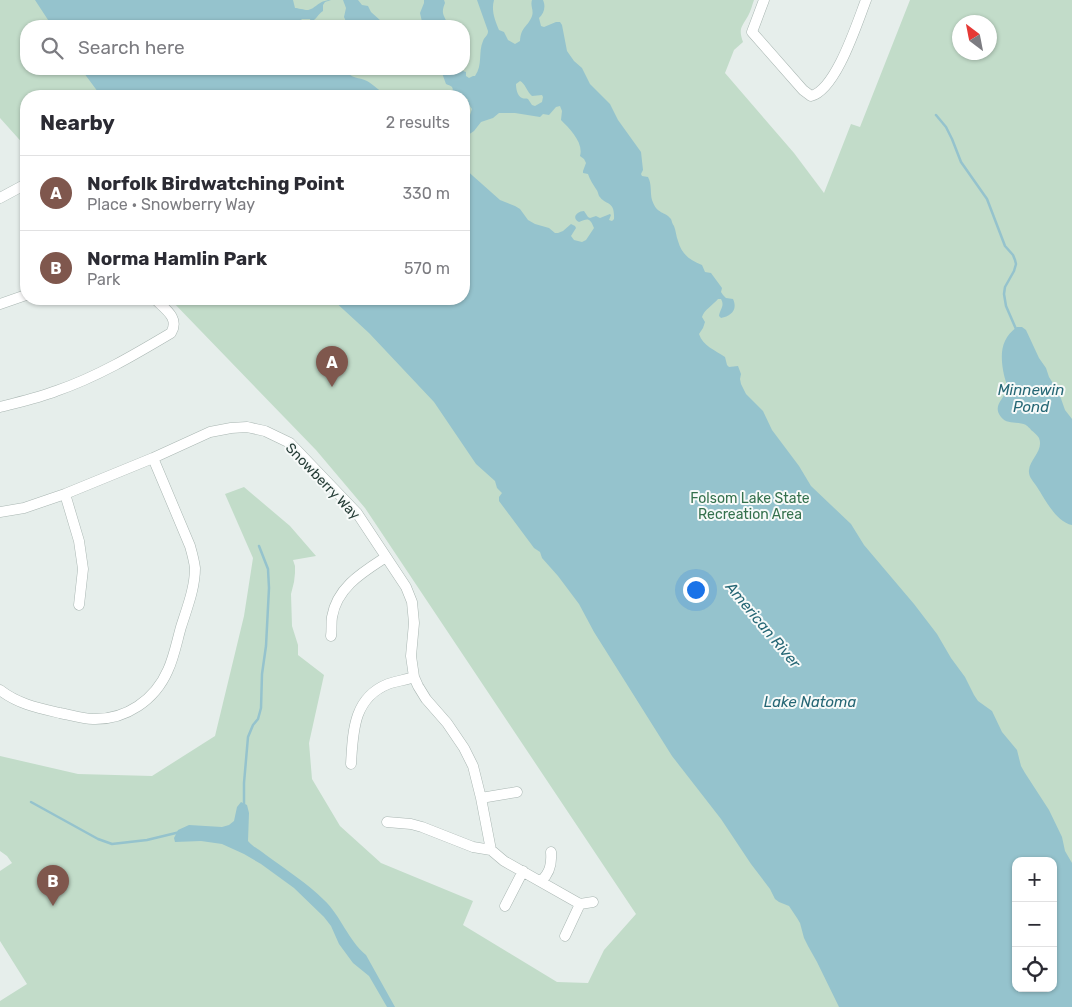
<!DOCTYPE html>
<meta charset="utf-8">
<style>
:root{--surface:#fff;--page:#f2f2f3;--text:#2b2b33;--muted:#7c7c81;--line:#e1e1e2;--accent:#7f574d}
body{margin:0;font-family:Rubik,sans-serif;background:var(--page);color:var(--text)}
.controls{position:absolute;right:15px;bottom:15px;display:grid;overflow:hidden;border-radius:10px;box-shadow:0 1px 4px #0004}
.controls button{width:45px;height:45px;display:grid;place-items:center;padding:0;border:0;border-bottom:1px solid var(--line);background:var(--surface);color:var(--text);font:25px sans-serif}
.compass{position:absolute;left:952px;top:15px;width:45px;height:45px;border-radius:50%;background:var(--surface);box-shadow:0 1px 4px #0004;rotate:328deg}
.you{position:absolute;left:695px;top:589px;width:18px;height:18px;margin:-12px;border:4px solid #fff;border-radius:50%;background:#1a73e8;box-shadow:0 0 0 8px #1a73e833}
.badge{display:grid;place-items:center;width:32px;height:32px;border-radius:50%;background:var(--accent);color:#fff;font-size:16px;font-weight:700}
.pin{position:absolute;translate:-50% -41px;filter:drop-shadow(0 1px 2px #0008)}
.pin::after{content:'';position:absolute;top:26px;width:18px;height:15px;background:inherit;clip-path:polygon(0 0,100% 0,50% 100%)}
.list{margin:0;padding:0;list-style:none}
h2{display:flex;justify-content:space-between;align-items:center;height:65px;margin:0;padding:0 20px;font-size:21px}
h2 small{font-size:16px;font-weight:400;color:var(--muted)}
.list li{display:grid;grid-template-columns:32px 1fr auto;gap:15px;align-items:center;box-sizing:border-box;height:75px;padding:0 20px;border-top:1px solid var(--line)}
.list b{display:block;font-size:19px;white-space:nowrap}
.list p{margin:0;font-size:16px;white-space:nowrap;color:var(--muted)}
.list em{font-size:16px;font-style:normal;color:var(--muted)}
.icon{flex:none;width:28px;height:28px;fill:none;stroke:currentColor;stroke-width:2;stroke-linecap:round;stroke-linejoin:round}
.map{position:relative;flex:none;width:1072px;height:1007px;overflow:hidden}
.search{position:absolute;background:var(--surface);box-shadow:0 1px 4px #0004;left:20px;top:20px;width:450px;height:55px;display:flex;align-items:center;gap:12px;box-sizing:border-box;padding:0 18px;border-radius:20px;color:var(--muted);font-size:19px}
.panel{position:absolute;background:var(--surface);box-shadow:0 1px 4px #0004;left:20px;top:90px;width:450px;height:215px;border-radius:20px}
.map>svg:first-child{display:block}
</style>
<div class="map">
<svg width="1072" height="1007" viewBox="0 0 1072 1007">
<rect width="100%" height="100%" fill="#e6eeeb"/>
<path fill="#c2dcc9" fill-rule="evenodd" d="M 0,0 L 754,0 C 752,5 751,11 748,16 C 742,27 738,28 743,42 L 734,50 L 725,73 L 794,153 L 824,193 L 851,124 L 860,127 L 910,0 L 1072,0 L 1072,1007 L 0,1007 L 0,1001 L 27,984 L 0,941 L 0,871 L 12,863 L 7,856 L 0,851 L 0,756 L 78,774 L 152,776 L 215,736 L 244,616 L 253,558 L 225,494 L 244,487 L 290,526 L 316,556 L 293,560 L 295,566 L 295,573 L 294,582 L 291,594 L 292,626 L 298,645 L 298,655 L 324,675 L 309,743 L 312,779 L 340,826 L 381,863 L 473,901 L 463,925 L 557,982 L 588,983 L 604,950 L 636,914 L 365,508 L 316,450 L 170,299 L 464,299 L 464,96 L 26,96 L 26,147 L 0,118 ZM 960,22 L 990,22 L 990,52 L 960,52 ZM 26,26 L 464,26 L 464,69 L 26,69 ZM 1016,861 L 1053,861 L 1053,988 L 1016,988 Z"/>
<path fill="#95c3cd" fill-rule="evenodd" d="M 35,0 L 293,0 L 295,8 C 297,8 305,10 307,10 C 315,10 318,0 331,0 L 325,2 L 323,5 L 323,11 C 318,14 316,20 311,22 L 310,19 L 302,19 L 300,21 L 300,26 L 295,26 L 295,22 L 293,21 L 291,22 L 290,26 L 52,26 Z
M 343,0 L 358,0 L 362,5 L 368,6 L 371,12 L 381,21 L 385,26 L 348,26 L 344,17 L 346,8 Z
M 424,0 L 444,0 L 445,3 C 440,15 445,15 448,26 L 423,26 L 420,13 L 424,3 Z
M 477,0 L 494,0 C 491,11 495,20 499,30 L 504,32 L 508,40 L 515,44 L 520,41 C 521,26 528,27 532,16 C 534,10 530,6 532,0 L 543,0 C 546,7 544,13 539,18 L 541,26 L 544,27 L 556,22 L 560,22 L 562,25 L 567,51 L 574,61 L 582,68 L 590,84 L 610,104 L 618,120 L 641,152 L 643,170 L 641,174 L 642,176 L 648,177 C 652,184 650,193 652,200 C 657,215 665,211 671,219 C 672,221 672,224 674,226 C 676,231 676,236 678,241 C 682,255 690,260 702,265 L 705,272 L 711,273 L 722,288 L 721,292 L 723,295 L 726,298 L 733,299 C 738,310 731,316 721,318 L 719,316 C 720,309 725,306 721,299 L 718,299 C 713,305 704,310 702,317 L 705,322 L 703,328 L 699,334 C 703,346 715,350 725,357 L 727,365 L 729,367 L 738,366 L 741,374 L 740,379 L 741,384 L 746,394 L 763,411 L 772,430 L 799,466 L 811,486 L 851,524 L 864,545 L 914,604 L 937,634 L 951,658 L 965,677 L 974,695 L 978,701 L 992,711 L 1002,732 L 1017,750 L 1021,766 L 1025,773 L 1049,810 L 1062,837 L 1065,851 L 1072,863 L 1072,1007 L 839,1007 L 817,962 L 808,946 L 804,938 L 800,923 L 797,918 L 789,906 L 779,902 L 775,899 L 770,889 L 751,864 L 721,819 L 672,756 L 594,632 L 579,604 L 558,576 L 542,558 L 540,552 L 534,548 L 499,501 L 499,497 L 502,493 L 497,488 L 495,481 L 476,464 L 434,402 L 369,333 L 332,299 L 464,299 L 464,168 L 500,200 L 515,206 L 520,209 L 528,220 L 535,224 L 549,228 L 555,233 L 558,233 L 563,231 L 571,224 L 575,226 L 576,228 L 571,236 L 574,240 L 582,242 L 586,240 L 594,228 C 590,218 588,218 579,222 C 571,218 577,211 584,211 L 588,217 L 590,218 L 596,216 L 600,218 L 610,214 L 611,215 L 609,220 L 612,221 L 614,219 C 615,200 606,206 599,196 C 598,194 598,191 596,189 C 593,184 590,180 588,174 L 583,173 L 583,171 L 586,163 L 584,159 L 580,156 C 584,143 570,129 561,120 L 562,111 L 560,106 L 556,107 L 549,115 L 543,114 L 540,117 L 515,113 L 499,113 L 493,118 L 481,122 L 474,131 L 465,137 L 464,140 L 464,123 L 470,115 L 472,109 L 467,102 L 468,99 L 464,99 L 464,96 L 454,96 C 451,87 456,88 446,84 L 442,73 L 438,69 L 457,69 L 460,72 L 463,71 L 466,72 L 466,76 L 469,78 L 473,76 L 475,76 C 483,65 478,52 483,41 C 485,36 488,36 488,31 ZM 520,81 C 525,83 527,92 532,96 L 542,95 L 543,97 L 542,102 L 535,106 L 532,105 L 528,99 C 526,98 524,99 522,98 C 517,96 516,88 516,84 ZM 1016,861 L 1053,861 L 1053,988 L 1016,988 Z
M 81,69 L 347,69 L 346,70 C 351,79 359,77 367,81 C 372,84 382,92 386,96 L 101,96 Z
M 1017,327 L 1022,327 L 1026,330 L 1039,358 L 1046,368 L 1049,377 L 1059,393 L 1065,410 L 1072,419 L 1072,525 C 1056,522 1045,499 1037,487 C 1034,482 1028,477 1029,470 C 1030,459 1044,450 1039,438 C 1037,435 1034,432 1031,430 C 1031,429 1026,425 1026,425 C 1018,421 1007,425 1001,417 C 992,405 1004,400 1006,390 C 1008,385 1005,380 1004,375 C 1000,356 1000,339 1017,327 Z
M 241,802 L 247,805 L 249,813 L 248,841 C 253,847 260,850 266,855 C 285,869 307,883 324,900 C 341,916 348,940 366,955 L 395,1007 L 387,1007 L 369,976 L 353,963 L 339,944 L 331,926 L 324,917 L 294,888 L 261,864 L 244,854 L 222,844 L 201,841 L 175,842 L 174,838 L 178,830 L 189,825 L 222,827 L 229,825 L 234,821 L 237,807 Z"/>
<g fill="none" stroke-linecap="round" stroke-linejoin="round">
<path stroke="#95c3cd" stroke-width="2.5" d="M 936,115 L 946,127 L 952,139 L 961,162 L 987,199 L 1005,246 L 1013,255 L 1015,260 L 1016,264 L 1014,271 L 1005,287 L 1004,294 L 1006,306 L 1016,329
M 31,802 L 98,839 L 112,844 L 147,840 L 180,832
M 244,807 L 244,783 L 248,737 L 253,725 L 258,719 L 261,708 L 262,674 L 266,646 L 269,588 L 268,569 L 259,546"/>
<g stroke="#a9b6b2" stroke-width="11">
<path id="minor" d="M 764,0 L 752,32 L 803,90 L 811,96 C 836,90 857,23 866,0
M 0,198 L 26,184
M 0,304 L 26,295
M 0,407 C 19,402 38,398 56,391 C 97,377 134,355 171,333 C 180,318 165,309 155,299
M 65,494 L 79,541 L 83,569 L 79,605
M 0,512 L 24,508 L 65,494 L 153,458 L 210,432 L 231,428 L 247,427 L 265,431 L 290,443 L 357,513 L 406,587 L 412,602 L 414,623 L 411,656 L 414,677 L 418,686 L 426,699 L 447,723 L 464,748 L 473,766 L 481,798 L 491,850
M 331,636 C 332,630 331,623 332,617 C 337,587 363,572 386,557
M 0,690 C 18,704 38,708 60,713 C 71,715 82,719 93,719 C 126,720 155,700 168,670 C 174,657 177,641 181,627 C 187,608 195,588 195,568 C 194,560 192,553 190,546 L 153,458
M 351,764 C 353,732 353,698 388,684 C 396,681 406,680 414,677
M 481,798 L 517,792
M 387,822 L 411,824 L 422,827 L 473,847 L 491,850
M 491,850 L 504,861 L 580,904 L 593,902
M 541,881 C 550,873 552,864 551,852
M 505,906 L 523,871
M 565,936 L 580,904"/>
</g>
<use href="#minor" stroke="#fff" stroke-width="10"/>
</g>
<g text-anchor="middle" stroke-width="4" stroke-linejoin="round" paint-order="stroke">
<g font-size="14" fill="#273e38" stroke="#f7faf9">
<text transform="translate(323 481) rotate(46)" y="5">Snowberry Way</text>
</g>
<g font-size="14" fill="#35714d" stroke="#f7faf9">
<text x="750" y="503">Folsom Lake State<tspan x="750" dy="16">Recreation Area</tspan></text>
</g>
<g font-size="15" font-style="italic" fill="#266775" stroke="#f7faf9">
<text x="1031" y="395">Minnewin<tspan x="1031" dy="17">Pond</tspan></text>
<text transform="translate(763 625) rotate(50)" y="5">American River</text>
<text x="810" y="707">Lake Natoma</text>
</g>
</g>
</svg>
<div class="controls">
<button>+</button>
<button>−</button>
<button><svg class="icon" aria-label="locate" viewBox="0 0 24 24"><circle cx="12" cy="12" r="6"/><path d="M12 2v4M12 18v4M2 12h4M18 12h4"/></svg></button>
</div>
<svg class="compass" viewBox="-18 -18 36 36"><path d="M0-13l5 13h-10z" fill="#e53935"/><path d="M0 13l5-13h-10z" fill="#7c7c81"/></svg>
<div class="you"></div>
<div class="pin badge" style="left:332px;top:387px">A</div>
<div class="pin badge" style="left:53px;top:906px">B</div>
<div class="search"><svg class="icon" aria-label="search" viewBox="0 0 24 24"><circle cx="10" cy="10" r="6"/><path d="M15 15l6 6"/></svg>Search here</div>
<section class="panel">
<h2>Nearby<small>2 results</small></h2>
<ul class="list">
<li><span class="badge">A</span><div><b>Norfolk Birdwatching Point</b><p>Place · Snowberry Way</p></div><em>330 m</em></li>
<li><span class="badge">B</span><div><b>Norma Hamlin Park</b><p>Park</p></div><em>570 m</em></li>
</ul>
</section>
</div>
